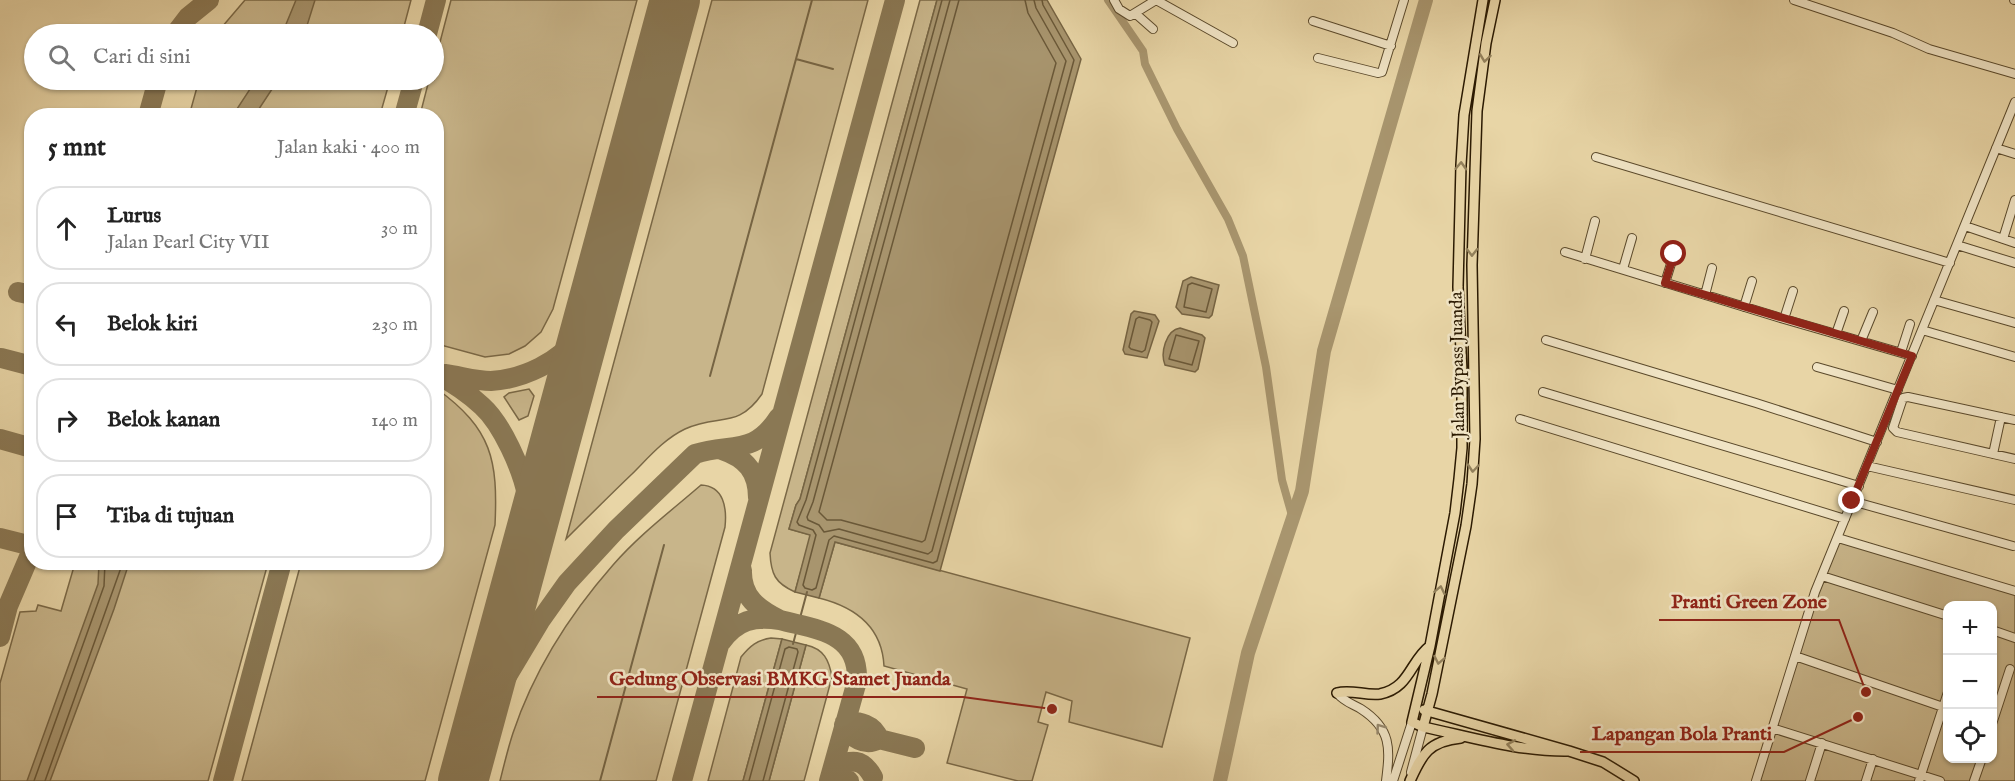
<!DOCTYPE html>
<html lang="id">
<meta charset="utf-8">
<style>
:root{--surface:#fff;--page:#f2f2f2;--text:#222;--muted:#767676;--line:#e0e0e0}
body{margin:0;font-family:"IM FELL English",serif;background:var(--page);color:var(--text)}
.controls{position:absolute;right:18px;bottom:18px;display:grid;overflow:hidden;border-radius:12px;box-shadow:0 2px 4px #0004}
.controls button{width:54px;height:54px;display:grid;place-items:center;padding:0;border:0;border-bottom:2px solid var(--line);background:var(--surface);color:var(--text);font:30px sans-serif}
.stop{position:absolute;width:18px;height:18px;margin:-14px;border:4px solid #8f2418;border-radius:50%;background:#fff}
.stop.end{background:#8f2418;border-color:#fff;box-shadow:0 2px 6px #0008}
.list{margin:0;padding:0;list-style:none}
h2{display:flex;justify-content:space-between;align-items:center;height:78px;margin:0;padding:0 24px;font-size:26px}
h2 small{font-size:20px;font-weight:400;color:var(--muted)}
.list li{display:grid;grid-template-columns:39px 1fr auto;gap:18px;align-items:center;box-sizing:border-box;height:84px;margin:0 12px 12px;padding:0 12px;border:2px solid var(--line);border-radius:24px}
.list b{display:block;font-size:22px;white-space:nowrap}
.list p{margin:0;font-size:20px;white-space:nowrap;color:var(--muted)}
.list em{font-size:20px;font-style:normal;color:var(--muted)}
.icon{flex:none;width:33px;height:33px;fill:none;stroke:currentColor;stroke-width:2;stroke-linecap:round;stroke-linejoin:round}
.map{position:relative;flex:none;width:2015px;height:781px;overflow:hidden}
.search{position:absolute;background:var(--surface);box-shadow:0 2px 4px #0004;left:24px;top:24px;width:420px;height:66px;display:flex;align-items:center;gap:15px;box-sizing:border-box;padding:0 21px;border-radius:33px;color:var(--muted);font-size:22px}
.panel{position:absolute;background:var(--surface);box-shadow:0 2px 4px #0004;left:24px;top:108px;width:420px;height:462px;border-radius:24px}
.map>svg:first-child{display:block}
</style>
<div class="map">
<svg width="2015" height="781" viewBox="0 0 2015 781">
<rect width="100%" height="100%" fill="#e8d5a6"/>
<filter id="stains"><feTurbulence type="fractalNoise" baseFrequency=".00333" numOctaves="4"/><feColorMatrix values="0 0 0 0 .2 0 0 0 0 .09 0 0 0 0 .02 0 0 0 .5 -.17"/></filter>
<radialGradient id="worn" r=".72"><stop offset=".6" stop-color="#630" stop-opacity="0"/><stop offset="1" stop-color="#630" stop-opacity=".3"/></radialGradient>
<path fill="#c8b58a" stroke="#7a6846" stroke-width="1.5" fill-rule="evenodd" d="M 245,0 L 411,0 L 402,34 L 216,34 Z
M 451,0 L 637,0 L 553,309 L 541,332 L 525,346 L 509,354 L 485,357 L 437,344 L 436,116 L 420,115 L 429,80 L 434,80 L 434,65 Z
M 712,0 L 868,0 L 762,394 C 737,430 719,413 685,429 C 664,439 649,457 632,474 C 610,495 588,517 566,539 Z
M 920,0 L 937,0 L 800,499 L 796,505 L 789,529 L 811,535 L 795,592 C 775,583 771,574 770,553 Z
M 199,80 L 390,80 L 380,115 L 189,116 Z
M 437,389 C 492,429 498,460 495,525 L 425,781 L 242,781 L 301,563 L 436,562 Z
M 529,389 L 534,396 L 528,416 L 519,420 L 504,397 L 509,393 Z
M 701,485 C 724,486 727,508 725,527 L 656,781 L 500,781 C 504,765 508,748 513,733 C 534,670 570,614 613,565 C 639,535 671,511 701,485 Z
M 1838,538 L 2015,591 L 2015,781 L 1756,781 L 1796,656 ZM 1948,606 L 1992,606 L 1992,758 L 1948,758 Z
M 835,542 L 1190,638 L 1162,747 L 1069,722 L 1072,701 L 1046,692 L 1038,722 L 1048,725 L 1032,781 L 1018,781 L 947,763 L 967,689 L 884,666 C 882,626 855,607 819,598 Z
M 75,563 L 268,563 L 208,781 L 0,781 L 0,683 L 20,612 L 36,611 L 38,605 L 61,611 Z
M 771,638 L 782,639 L 743,781 L 708,781 L 741,657 C 750,646 757,640 771,638 Z
M 806,645 C 824,649 829,660 832,677 L 804,781 L 769,781 Z"/>
<path fill="#a8956e" stroke="#766443" stroke-width="1.5" d="M 296,0 L 315,0 L 305,32 L 304,34 L 282,34 Z
M 937,0 L 1047,0 L 1081,59 L 940,571 L 835,542 L 819,598 L 795,592 L 810,535 L 789,529 L 796,505 L 800,499 Z
M 256,80 L 278,80 L 255,115 L 233,115 Z
M 1191,277 L 1219,285 L 1212,315 L 1209,318 L 1182,314 L 1176,307 L 1183,281 Z
M 1134,311 L 1155,315 L 1159,321 L 1147,358 L 1125,354 L 1123,350 L 1131,314 Z
M 1180,328 L 1202,335 L 1205,338 L 1198,369 L 1195,372 L 1165,365 C 1160,353 1166,330 1180,328 Z
M 99,563 L 129,563 L 114,609 L 50,781 L 27,781 L 98,584 Z
M 782,639 L 806,645 L 769,781 L 743,781 Z"/>
<g fill="none" stroke-linecap="round" stroke-linejoin="round">
<path stroke="#6a5838" stroke-width="1.5" d="M 942,0 L 806,500 L 797,522 L 799,525 L 813,530 L 816,535 L 803,585 L 805,588 L 812,590 L 816,588 L 829,540 L 834,536 L 933,563 L 937,561 L 1074,60 L 1043,5 L 1042,0
M 950,0 L 813,502 L 807,517 L 808,520 L 819,525 L 824,532 L 839,529 L 928,554 L 932,551 L 1066,61 L 1036,8 L 1034,0
M 959,0 L 819,512 L 827,520 L 841,520 L 922,542 L 925,540 L 1056,63 L 1028,13 L 1025,0
M 1192,283 L 1212,289 L 1206,312 L 1184,307 L 1188,285 Z
M 1139,317 L 1150,320 L 1152,322 L 1145,350 L 1142,352 L 1131,349 L 1129,347 L 1136,319 Z
M 1176,335 L 1199,341 L 1192,365 L 1169,359 Z
M 34,781 L 104,586 L 105,562
M 45,781 L 123,562
M 749,781 L 785,649 L 789,647 L 797,649 L 798,652 L 763,781"/>
<path stroke="#766443" stroke-width="2" d="M 796,59 L 833,69
M 710,376 L 812,0
M 793,644 L 807,592
M 600,781 L 664,545"/>
<path stroke="#a8956e" stroke-width="8" d="M 1108,0 L 1143,51 L 1145,64 L 1177,129 L 1228,219 L 1243,256 L 1266,367 L 1282,480 L 1293,519"/>
<path stroke="#a8956e" stroke-width="14" d="M 1220,781 L 1248,653 L 1302,491 L 1324,351 L 1426,0"/>
<path stroke="#8a7854" stroke-width="20" d="M 175,34 L 188,17 L 209,0
M 427,34 L 436,0
M 148,116 L 158,80
M 404,116 L 414,80
M 18,292 L 32,295
M 1,358 L 32,366
M 436,374 C 453,383 468,393 482,406 C 502,424 522,469 527,495 C 529,507 529,520 531,532
M 445,374 C 460,376 476,381 491,381 C 523,379 560,362 579,335 C 583,329 586,321 590,314
M 0,439 L 32,448
M 722,450 C 746,458 758,472 758,498
M 0,538 L 32,546
M 780,620 C 817,630 859,632 857,681 L 829,781
M 0,637 L 8,606 L 32,550
M 721,642 C 737,620 754,616 780,620 C 758,609 741,597 742,570
M 845,722 C 859,721 874,724 879,739
M 479,723 L 540,621 L 567,583 L 616,530 L 695,454 C 731,442 753,457 779,417
M 844,725 C 851,738 865,747 879,739 L 915,748
M 223,781 L 282,562
M 682,781 L 895,0
M 849,781 L 833,767 C 852,760 862,757 873,777"/>
<path stroke="#8a7854" stroke-width="50" d="M 463,781 L 675,0"/>
<g stroke="#5a492b" stroke-width="10">
<path id="minor" d="M 1114,0 L 1119,9 L 1130,16 L 1156,0
M 1156,0 L 1233,43
M 1794,0 L 1893,33 L 1929,49 L 2015,74
M 2014,0 L 2015,0
M 1136,14 L 1153,29
M 1313,21 L 1391,46
M 1318,58 L 1378,73 L 1382,72 L 1404,0
M 1996,148 L 2015,154
M 1596,157 L 1950,263
M 1965,226 L 2015,243
M 2003,239 L 2015,200
M 1957,245 L 2015,263
M 1565,252 L 1784,319 L 1912,356
M 1585,259 L 1595,221
M 1623,269 L 1632,238
M 1665,283 L 1674,254
M 1705,295 L 1712,268
M 1934,300 L 2015,323
M 1744,307 L 1752,281
M 1784,319 L 1793,291
M 1922,330 L 2015,357
M 1836,334 L 1844,311
M 1546,340 L 1756,403 L 1877,442
M 1861,341 L 1873,312
M 1901,352 L 1910,324
M 1817,367 L 1898,390
M 1543,392 L 1859,486
M 1520,419 L 1845,519
M 2015,420 L 1908,397 L 1903,398 L 1893,428 L 1897,432 L 2015,459
M 1993,454 L 2001,417
M 1867,466 L 2015,500
M 1852,501 L 2013,546
M 1838,538 L 2015,591
M 1822,576 L 1948,616
M 1992,630 L 2015,638
M 1795,656 L 1943,707
M 1337,693 C 1344,702 1353,704 1361,709 C 1392,729 1390,749 1386,781
M 1992,724 L 2010,669
M 1772,728 L 1940,781
M 1411,772 L 1423,727
M 1393,781 L 1412,722
M 1756,781 L 1815,592 L 2015,102
M 1810,781 L 1822,743
M 1866,781 L 1873,759
M 1919,781 L 1948,692
M 1974,781 L 1982,758"/>
</g>
<g stroke="#2b1a02" stroke-width="12">
<path id="major" d="M 1483,0 L 1464,115 L 1461,165 L 1458,287 L 1462,372 L 1462,448 L 1459,479 L 1455,513 L 1430,646 L 1412,722 L 1423,727 C 1471,737 1520,752 1569,751
M 1337,693 C 1351,689 1366,696 1380,694 C 1410,688 1410,661 1430,646
M 1424,710 L 1569,751 L 1603,762 L 1634,781
M 1423,727 L 1432,694 L 1466,526 L 1472,484 L 1475,439 L 1472,265 L 1477,111 L 1486,43 L 1495,0
M 1410,781 C 1422,754 1429,741 1461,738"/>
</g>
<use href="#minor" stroke="#f0e4c5" stroke-width="8"/>
<use href="#major" stroke="#e8d5a6" stroke-width="9"/>
</g>
<defs><path id="oneway-chevron" d="M-2-3.5L2.5 0L-2 3.5" fill="none" stroke-width="1.6" stroke-linecap="round" stroke-linejoin="round" transform="scale(1.5)"/></defs>
<g stroke="#93815c">
<use href="#oneway-chevron" transform="translate(1485 58) rotate(98)"/>
<use href="#oneway-chevron" transform="translate(1461 166) rotate(-88)"/>
<use href="#oneway-chevron" transform="translate(1472 252) rotate(91)"/>
<use href="#oneway-chevron" transform="translate(1473 468) rotate(95)"/>
<use href="#oneway-chevron" transform="translate(1440 590) rotate(-78)"/>
<use href="#oneway-chevron" transform="translate(1439 660) rotate(101)"/>
<use href="#oneway-chevron" transform="translate(1511 745) rotate(-170)"/>
</g>
<use stroke="#97896d" href="#oneway-chevron" transform="translate(1380 728) rotate(-126)"/>
<g fill="none" stroke-linecap="round" stroke-linejoin="round">
<path stroke="#8f2418" stroke-width="8" d="M 1674,254 L 1665,283 L 1912,356 L 1852,501"/>
</g>
<g text-anchor="middle" stroke-width="5" stroke-linejoin="round" paint-order="stroke">
<g font-size="18" fill="#2b1a02" stroke="#f0e4c5">
<text transform="translate(1457 365) rotate(-91)" y="6">Jalan Bypass Juanda</text>
</g>
</g>
<path fill="none" stroke="#8f2418" stroke-width="2" d="M1866 692L1839 620H1659M1052 709L963 697H597M1858 717L1784 752H1580"/>
<g fill="#8f2418" stroke="#f0e4c5" stroke-width="2">
<circle cx="1866" cy="692" r="6"/>
<circle cx="1052" cy="709" r="6"/>
<circle cx="1858" cy="717" r="6"/>
</g>
<g font-size="20" text-anchor="middle" font-weight="bold" fill="#8f2418" stroke="#f0e4c5" stroke-width="5" stroke-linejoin="round" paint-order="stroke">
<text x="1749" y="608">Pranti Green Zone</text>
<text x="780" y="685">Gedung Observasi BMKG Stamet Juanda</text>
<text x="1682" y="740">Lapangan Bola Pranti</text>
</g>
<rect width="100%" height="100%" filter="url(#stains)"/>
<rect width="100%" height="100%" fill="url(#worn)"/>
</svg>
<div class="controls">
<button>+</button>
<button>−</button>
<button><svg class="icon" aria-label="locate" viewBox="0 0 24 24"><circle cx="12" cy="12" r="6"/><path d="M12 2v4M12 18v4M2 12h4M18 12h4"/></svg></button>
</div>
<div class="stop" style="left:1674px;top:254px"></div>
<div class="stop end" style="left:1852px;top:501px"></div>
<div class="search"><svg class="icon" aria-label="search" viewBox="0 0 24 24"><circle cx="10" cy="10" r="6"/><path d="M15 15l6 6"/></svg>Cari di sini</div>
<section class="panel">
<h2>5 mnt<small>Jalan kaki · 400 m</small></h2>
<ul class="list">
<li><svg class="icon" aria-label="ahead" viewBox="0 0 24 24"><path d="M12 20V5M6 11l6-6 6 6"/></svg><div><b>Lurus</b><p>Jalan Pearl City VII</p></div><em>30 m</em></li>
<li><svg class="icon" aria-label="left" viewBox="0 0 24 24"><path d="M17 20v-9H6M10 6l-5 5 5 5"/></svg><div><b>Belok kiri</b></div><em>230 m</em></li>
<li><svg class="icon" aria-label="right" viewBox="0 0 24 24"><path d="M7 20v-9h11M14 6l5 5-5 5"/></svg><div><b>Belok kanan</b></div><em>140 m</em></li>
<li><svg class="icon" aria-label="arrive" viewBox="0 0 24 24"><path d="M6 21V4h12l-3 4 3 4H6"/></svg><div><b>Tiba di tujuan</b></div></li>
</ul>
</section>
</div>
